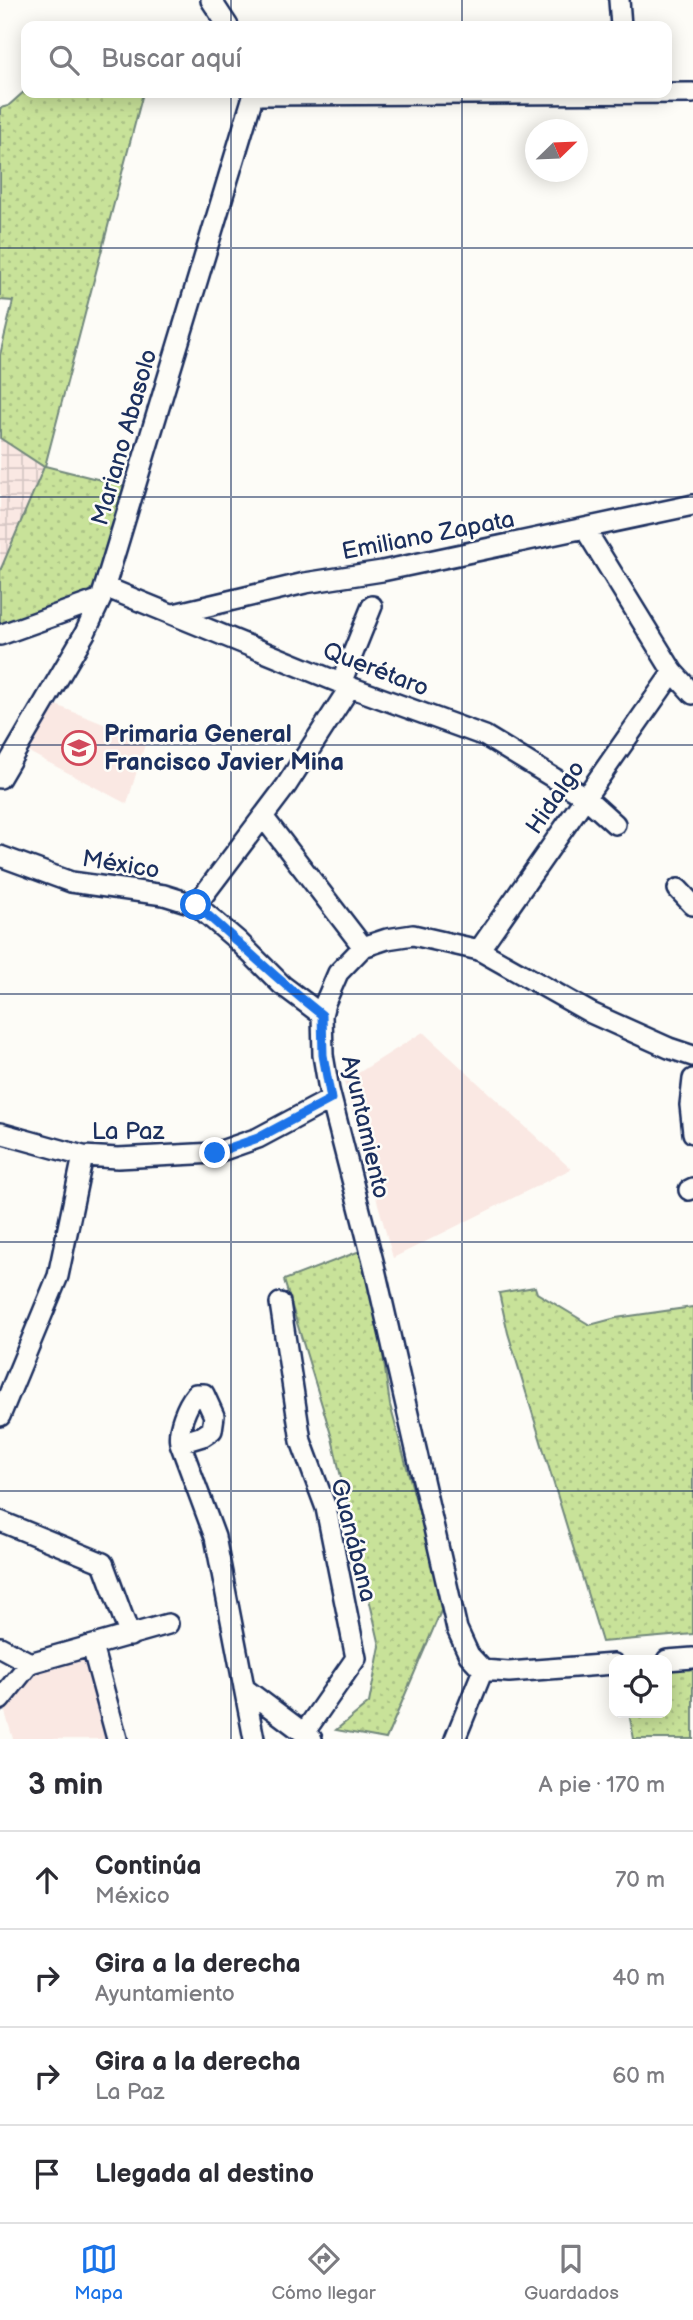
<!DOCTYPE html>
<html lang="es">
<meta charset="utf-8">
<style>
:root{--surface:#fff;--page:#f7f7f7;--text:#2b2b33;--muted:#7c7c81;--line:#e1e1e2;--accent:#1a73e8}
body{margin:0;font-family:"Balsamiq Sans",sans-serif;background:var(--page);color:var(--text)}
.controls{position:absolute;right:21px;bottom:21px;display:grid;overflow:hidden;border-radius:14px;box-shadow:0 4px 18px #0003}
.controls button{width:63px;height:63px;display:grid;place-items:center;padding:0;border:0;border-bottom:2px solid var(--line);background:var(--surface);color:var(--text);font:35px sans-serif}
.compass{position:absolute;left:525px;top:119px;width:63px;height:63px;border-radius:50%;background:var(--surface);box-shadow:0 4px 18px #0003;rotate:67deg}
.stop{position:absolute;width:21px;height:21px;margin:-16px;border:5px solid #1a73e8;border-radius:50%;background:#fff}
.stop.end{background:#1a73e8;border-color:#fff;box-shadow:0 2px 7px #0008}
.list{margin:0;padding:0;list-style:none}
h2{display:flex;justify-content:space-between;align-items:center;height:91px;margin:0;padding:0 28px;font-size:30px}
h2 small{font-size:23px;font-weight:400;color:var(--muted)}
.list li{display:grid;grid-template-columns:46px 1fr auto;gap:21px;align-items:center;box-sizing:border-box;height:98px;padding:0 28px;border-top:2px solid var(--line)}
.list b{display:block;font-size:26px;white-space:nowrap}
.list p{margin:0;font-size:23px;white-space:nowrap;color:var(--muted)}
.list em{font-size:23px;font-style:normal;color:var(--muted)}
.icon{flex:none;width:38px;height:38px;fill:none;stroke:currentColor;stroke-width:2;stroke-linecap:round;stroke-linejoin:round}
.map{position:relative;flex:none;width:693px;height:1739px;overflow:hidden}
.search{position:absolute;background:var(--surface);box-shadow:0 4px 18px #0003;left:21px;right:21px;top:21px;height:77px;display:flex;align-items:center;gap:18px;box-sizing:border-box;padding:0 24px;border-radius:14px;color:var(--muted);font-size:26px}
.sheet{height:483px;background:var(--surface)}
nav{display:flex;justify-content:space-around;align-items:center;box-sizing:border-box;height:98px;border-top:2px solid var(--line);background:var(--surface);font-size:19px;color:var(--muted)}
nav a{display:grid;justify-items:center;gap:4px}
nav .on{color:var(--accent)}
.map>svg:first-child{display:block}
</style>
<div class="map">
<svg width="693" height="1739" viewBox="0 0 693 1739">
<defs>
<pattern id="industrial-grid" width="8" height="8" patternUnits="userSpaceOnUse" patternTransform="scale(1.75)"><rect width="8" height="8" fill="#fae8e3"/><path d="M0 4h8M4 0v8" fill="none" stroke="#d6c7c5"/></pattern>
<pattern id="grass-dots" width="8" height="8" patternUnits="userSpaceOnUse" patternTransform="scale(1.75)"><rect width="8" height="8" fill="#c8e299"/><path d="M2 2h.1M6 6h.1" fill="none" stroke="#abc286" stroke-width="1.8" stroke-linecap="round"/></pattern>
</defs>
<rect width="100%" height="100%" fill="#fdfcf7"/>
<filter id="ink" filterUnits="userSpaceOnUse"><feTurbulence type="fractalNoise" baseFrequency=".0143" numOctaves="2"/><feDisplacementMap in="SourceGraphic" scale="14" xChannelSelector="R" yChannelSelector="G"/><feConvolveMatrix kernelMatrix="1 2 1 2 8 2 1 2 1" color-interpolation-filters="sRGB"/></filter>
<g filter="url(#ink)">
<path fill="#fae8e3" d="M 56,705 L 146,741 L 127,804 L 23,749 Z
M 423,1032 L 571,1169 L 393,1258 L 344,1082 Z
M 84,1655 L 107,1739 L 13,1739 L 2,1702 L 41,1668 Z"/>
<path fill="url(#industrial-grid)" d="M 0,438 L 44,467 L 0,571 Z"/>
<path fill="url(#grass-dots)" stroke="#72887c" stroke-width="2" d="M 26,90 L 26,93 L 143,93 L 45,466 L 129,487 L 102,578 L 89,592 L 0,625 L 0,571 L 44,467 L 0,438 L 0,355 L 13,301 L 0,300 L 0,108 L 8,106 Z
M 368,1248 L 390,1405 L 444,1604 L 386,1739 L 336,1730 L 369,1703 L 380,1646 L 332,1438 L 284,1280 Z
M 535,1287 L 537,1293 L 590,1325 L 616,1318 L 693,1307 L 693,1634 L 602,1642 L 508,1333 L 499,1293 Z
M 693,1663 L 693,1739 L 634,1739 L 629,1713 L 667,1713 L 667,1664 Z"/>
<g fill="none" stroke-linecap="round" stroke-linejoin="round">
<g stroke="#1b2f5e" stroke-width="24">
<path id="minor" d="M 211,0 L 228,26
M 619,0 L 621,26
M 254,95 L 693,93
M 585,529 L 673,672 L 693,694
M 105,587 L 350,687 L 485,736 L 585,797 L 615,824
M 174,614 L 305,583 L 382,571 L 693,505
M 0,635 L 101,599
M 341,683 L 372,606
M 0,778 L 85,633 L 101,599 L 254,93
M 264,818 L 363,947
M 0,856 L 71,882 L 164,895 L 196,905 L 238,941 L 282,985 L 322,1015
M 678,889 L 693,905
M 196,905 L 286,786 L 350,687
M 479,950 L 673,672
M 693,1079 L 690,1105 L 693,1133
M 0,1133 L 83,1156 L 118,1158 L 215,1153 L 258,1138 L 331,1099
M 689,1190 L 693,1188
M 280,1303 L 301,1441 L 326,1508 L 356,1658 L 304,1733
M 0,1416 L 58,1276 L 83,1156
M 180,1443 L 203,1436 L 212,1430 L 214,1416 L 204,1394 L 196,1394 C 187,1405 177,1428 180,1443 L 215,1537 L 254,1739
M 0,1521 L 103,1563 L 130,1636
M 92,1646 L 117,1739
M 0,1647 L 30,1663
M 667,1660 L 693,1658
M 483,1670 L 469,1655 L 457,1629 L 374,1265 L 329,1090 L 323,1055 L 322,1015 L 325,1003 L 338,973 L 363,947 L 387,939 L 413,935 L 479,950 L 591,1013 L 669,1048 L 693,1056
M 483,1670 L 509,1672 L 614,1664
M 244,1688 L 312,1739
M 0,1700 L 30,1663 L 168,1624
M 455,1739 L 483,1670"/>
</g>
<use href="#minor" stroke="#fdfcf7" stroke-width="19"/>
</g>
</g>
<g fill="none" stroke-linecap="round" stroke-linejoin="round" filter="url(#ink)">
<path stroke="#1a73e8" stroke-width="9" d="M 196,905 C 239,942 278,981 322,1015 L 323,1055 L 331,1099 L 258,1138 L 215,1153"/>
</g>
<path fill="none" stroke="#1b2f5e" stroke-width="2" stroke-opacity="0.55" d="M 231,0 L 231,26M 462,0 L 462,26M 231,93 L 231,1739M 462,93 L 462,1739M 0,248 L 693,248M 0,497 L 693,497M 0,745 L 693,745M 0,994 L 693,994M 0,1242 L 693,1242M 0,1491 L 693,1491"/>
<defs>
<g id="school-ring" transform="scale(1.75)"><circle r="9.5" fill="#fdfcf7" stroke="#d1495b" stroke-width="1.5"/><path d="M0-5L7-2L0 1L-7-2ZM-4 1L0 2.5L4 1V4Q0 6-4 4Z" fill="#d1495b"/></g>
</defs>
<g fill-rule="evenodd">
<use href="#school-ring" x="79" y="748"/>
</g>
<g text-anchor="middle" stroke-width="5" stroke-linejoin="round" paint-order="stroke">
<g font-size="24" fill="#1b2f5e" stroke="#fdfcf7">
<text transform="translate(124 437) rotate(-74)" y="8">Mariano Abasolo</text>
<text transform="translate(428 535) rotate(-11)" y="8">Emiliano Zapata</text>
<text transform="translate(376 669) rotate(21)" y="8">Querétaro</text>
<text transform="translate(555 797) rotate(-55)" y="8">Hidalgo</text>
<text transform="translate(121 864) rotate(9)" y="8">México</text>
<text transform="translate(366 1127) rotate(77)" y="8">Ayuntamiento</text>
<text x="128" y="1139">La Paz</text>
<text transform="translate(354 1540) rotate(76)" y="8">Guanábana</text>
</g>
<g font-size="24" font-weight="bold" fill="#1b2f5e" stroke="#fdfcf7" text-anchor="start">
<text x="104" y="742">Primaria General<tspan x="104" dy="28">Francisco Javier Mina</tspan></text>
</g>
</g>
</svg>
<div class="controls">
<button><svg class="icon" aria-label="locate" viewBox="0 0 24 24"><circle cx="12" cy="12" r="6"/><path d="M12 2v4M12 18v4M2 12h4M18 12h4"/></svg></button>
</div>
<svg class="compass" viewBox="-18 -18 36 36"><path d="M0-13l5 13h-10z" fill="#e53935"/><path d="M0 13l5-13h-10z" fill="#7c7c81"/></svg>
<div class="stop" style="left:196px;top:905px"></div>
<div class="stop end" style="left:215px;top:1153px"></div>
<div class="search"><svg class="icon" aria-label="search" viewBox="0 0 24 24"><circle cx="10" cy="10" r="6"/><path d="M15 15l6 6"/></svg>Buscar aquí</div>
</div>
<section class="sheet">
<h2>3 min<small>A pie · 170 m</small></h2>
<ul class="list">
<li><svg class="icon" aria-label="ahead" viewBox="0 0 24 24"><path d="M12 20V5M6 11l6-6 6 6"/></svg><div><b>Continúa</b><p>México</p></div><em>70 m</em></li>
<li><svg class="icon" aria-label="right" viewBox="0 0 24 24"><path d="M7 20v-9h11M14 6l5 5-5 5"/></svg><div><b>Gira a la derecha</b><p>Ayuntamiento</p></div><em>40 m</em></li>
<li><svg class="icon" aria-label="right" viewBox="0 0 24 24"><path d="M7 20v-9h11M14 6l5 5-5 5"/></svg><div><b>Gira a la derecha</b><p>La Paz</p></div><em>60 m</em></li>
<li><svg class="icon" aria-label="arrive" viewBox="0 0 24 24"><path d="M6 21V4h12l-3 4 3 4H6"/></svg><div><b>Llegada al destino</b></div></li>
</ul>
</section>
<nav>
<a class="on"><svg class="icon" aria-label="map" viewBox="0 0 24 24"><path d="M3 6l6-2 6 2 6-2v14l-6 2-6-2-6 2zM9 4v14M15 6v14"/></svg>Mapa</a>
<a><svg class="icon" aria-label="directions" viewBox="0 0 24 24"><path d="M12 3l9 9-9 9-9-9zM9 14v-3h6M13 9l2 2-2 2"/></svg>Cómo llegar</a>
<a><svg class="icon" aria-label="saved" viewBox="0 0 24 24"><path d="M7 4h10v16l-5-4-5 4z"/></svg>Guardados</a>
</nav>
